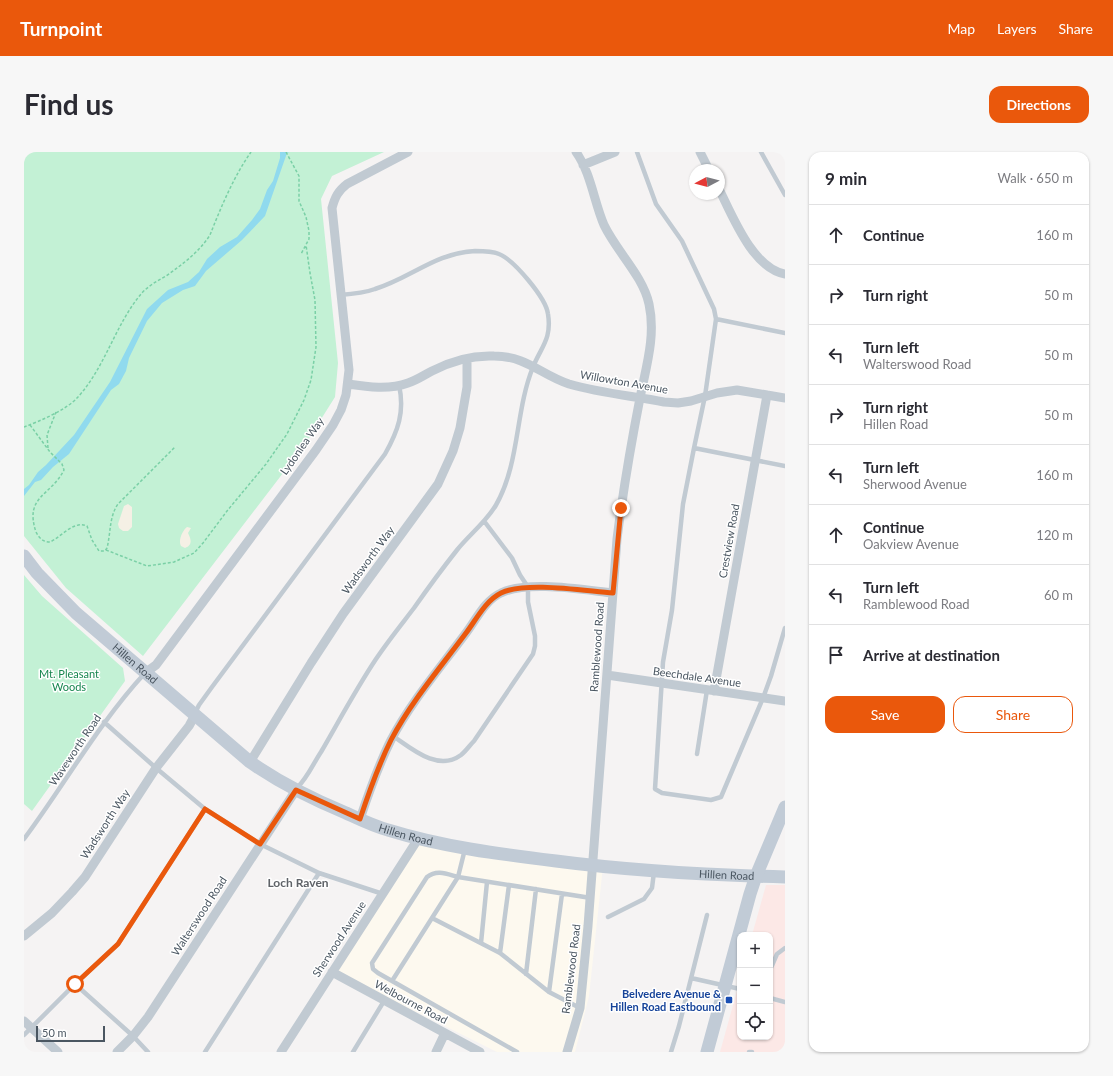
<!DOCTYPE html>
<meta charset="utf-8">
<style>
:root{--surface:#fff;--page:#f7f7f7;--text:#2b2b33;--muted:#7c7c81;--line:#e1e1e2;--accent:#ea580c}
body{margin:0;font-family:Lato,sans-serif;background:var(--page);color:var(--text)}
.controls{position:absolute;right:12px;bottom:12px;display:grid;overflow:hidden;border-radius:8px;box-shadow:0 1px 3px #0004}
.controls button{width:36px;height:36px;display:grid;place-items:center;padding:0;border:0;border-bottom:1px solid var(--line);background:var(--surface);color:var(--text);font:20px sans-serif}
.compass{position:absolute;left:665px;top:12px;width:36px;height:36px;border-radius:50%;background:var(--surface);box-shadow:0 1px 3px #0004;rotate:263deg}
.scale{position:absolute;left:12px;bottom:10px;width:69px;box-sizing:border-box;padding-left:4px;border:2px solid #4a5661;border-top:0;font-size:11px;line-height:14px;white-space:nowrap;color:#4a5661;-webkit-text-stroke:3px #fff;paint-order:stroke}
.stop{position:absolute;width:12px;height:12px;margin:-9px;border:3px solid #ea580c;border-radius:50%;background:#fff}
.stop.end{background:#ea580c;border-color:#fff;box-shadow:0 1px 4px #0008}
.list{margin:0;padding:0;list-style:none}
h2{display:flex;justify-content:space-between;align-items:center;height:52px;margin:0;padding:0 16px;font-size:17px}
h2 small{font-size:13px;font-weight:400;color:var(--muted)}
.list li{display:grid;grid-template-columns:26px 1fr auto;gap:12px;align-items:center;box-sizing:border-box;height:60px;padding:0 16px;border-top:1px solid var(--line)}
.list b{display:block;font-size:15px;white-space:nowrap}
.list p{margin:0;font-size:13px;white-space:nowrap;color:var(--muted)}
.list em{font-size:13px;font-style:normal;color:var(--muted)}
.actions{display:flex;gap:8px;padding:12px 16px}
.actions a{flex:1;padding:9px 0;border:1px solid var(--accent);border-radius:12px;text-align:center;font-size:14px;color:var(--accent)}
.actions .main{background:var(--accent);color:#fff}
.icon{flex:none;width:22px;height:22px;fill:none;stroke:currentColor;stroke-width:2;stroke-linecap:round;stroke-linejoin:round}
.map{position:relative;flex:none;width:761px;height:900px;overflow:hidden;border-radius:12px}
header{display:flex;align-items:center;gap:24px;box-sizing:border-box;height:56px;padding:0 20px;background:var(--accent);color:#fff}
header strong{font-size:19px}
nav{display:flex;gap:22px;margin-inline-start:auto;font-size:14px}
.intro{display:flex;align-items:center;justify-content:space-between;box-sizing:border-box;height:96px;padding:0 24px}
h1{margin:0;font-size:28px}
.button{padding:10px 18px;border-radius:12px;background:var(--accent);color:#fff;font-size:14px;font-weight:700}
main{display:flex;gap:24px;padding:0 24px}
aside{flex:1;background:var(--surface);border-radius:12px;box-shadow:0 1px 3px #0004}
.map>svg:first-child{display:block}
</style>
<header>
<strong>Turnpoint</strong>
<nav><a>Map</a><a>Layers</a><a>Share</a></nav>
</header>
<div class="intro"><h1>Find us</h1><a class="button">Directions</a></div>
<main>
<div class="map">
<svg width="761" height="900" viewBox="0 0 761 900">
<rect width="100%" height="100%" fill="#f5f3f3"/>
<path fill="#fdf9ef" d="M 394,683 L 579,714 L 565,844 L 551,900 L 473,900 L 310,819 Z"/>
<path fill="#fce8e6" d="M 742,733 L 761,733 L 761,900 L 696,900 L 716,828 L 716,885 L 746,885 L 746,783 L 728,783 Z"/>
<path fill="#c3f1d5" d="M 0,0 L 360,0 L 308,24 L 297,47 L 314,211 L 311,245 L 282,291 L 119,504 L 42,436 L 0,384 Z
M 0,423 L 18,444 L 99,516 L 101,529 L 8,659 L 0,652 Z"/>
<path fill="#f5f0e5" d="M 104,352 L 108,355 L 108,375 L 104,379 L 99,379 L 95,376 L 94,372 L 100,354 Z
M 163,375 L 167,376 L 164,381 C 167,387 169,393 161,396 L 157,394 C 154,389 158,379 163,375 Z"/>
<path fill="#90daee" d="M 256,0 L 265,0 L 263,1 L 241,64 L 218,88 L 182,119 L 171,134 L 159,138 L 138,151 L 123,169 L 105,206 L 102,219 L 95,232 L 87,238 L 45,302 L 29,315 L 17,328 L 11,330 L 0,344 L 0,337 L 5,333 L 14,320 L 22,313 L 50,283 L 86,230 L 123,157 L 144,138 L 164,130 L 175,120 L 183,107 L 196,95 L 213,85 L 228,68 L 236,57 L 243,38 L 249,29 L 256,6 Z"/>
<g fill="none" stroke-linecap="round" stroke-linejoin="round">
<path stroke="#7ad0a6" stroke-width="1.5" stroke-dasharray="3 2" stroke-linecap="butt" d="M 262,0 L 275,24 L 275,49 L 282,65 L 285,79 L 285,87 L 277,102
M 6,273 L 26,300 L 38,312 L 40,318 C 27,344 0,344 12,380 C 15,386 19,390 26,390 C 37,385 50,368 63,374 L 68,388 L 75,399 L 81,399 L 83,396 C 87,380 85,365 94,352 L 151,295
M 0,275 C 16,269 42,258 53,246 C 81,216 91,173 117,142 C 124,134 133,129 142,124 C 159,112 175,100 186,83 C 197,55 210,24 227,0
M 24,296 L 23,283 L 32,260
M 82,398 L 123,414 L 150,410 L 170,401 L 179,391 L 203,359 L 242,312 L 263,282 L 280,248 L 287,228 L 292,195 L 291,148 L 286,121 L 282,93"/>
<path stroke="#c1cad2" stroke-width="4.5" d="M 613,0 L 632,52 L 658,89 L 690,157 L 692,167 L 681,244 L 670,296
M 737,0 L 761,43
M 692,167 L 761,181
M 761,314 L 670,296 L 659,352 L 648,458 L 639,510 L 631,637 L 638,641 L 687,648 L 697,645 L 739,546 L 747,524 L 761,476
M 171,561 L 175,553 L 188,535 L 361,302 C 374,279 381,260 375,233
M 80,570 L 132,616 L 181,657 L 236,692 L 295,721 L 359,742
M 369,584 C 388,597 414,620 437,603 C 442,599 446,593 450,589 L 509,502 L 511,494 L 511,484 L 504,450 L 504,435 L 496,423 L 488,406 L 460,369
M 673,602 L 683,538
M 273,636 C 284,625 289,612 297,600 C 315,569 332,537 352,507 C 364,489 377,473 390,456 C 404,436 418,417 433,398 C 445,383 462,370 472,353 C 496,311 491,259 509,215 C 517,195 528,187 524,162 C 522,146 490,108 475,102 C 468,99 459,99 451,99 C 411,101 387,126 351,137 C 340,141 329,142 316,143
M 0,687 C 41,632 74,572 121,521
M 441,697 L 434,725 L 567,746
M 584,765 L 620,747 L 628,736 L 630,720
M 408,766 L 476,801 L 525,840 L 556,856
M 457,791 L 463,730
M 476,801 L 485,733
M 746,818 L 753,802 L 761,796
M 502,822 L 512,737
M 667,826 L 716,837
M 368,829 L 434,725 C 423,722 413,717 403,725 L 348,811 L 349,817 L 354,821 L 493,900
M 51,832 L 109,884 L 124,900
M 525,840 L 538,742
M 746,846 L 761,850
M 0,883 L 51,832 L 94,792 L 181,657
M 181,900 L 295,721
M 329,900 L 360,849
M 647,900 L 655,874 L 683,763
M 725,900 L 728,900"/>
<path stroke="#c1cad2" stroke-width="9" d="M 676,0 L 685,18
M 559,13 L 591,0
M 695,37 C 708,63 729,117 761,122
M 324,232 C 344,235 365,238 384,231 C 393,228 400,223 408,219 C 427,209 449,203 470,204 C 503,204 517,223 545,232 C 576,241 609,244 640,250 L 654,251 L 667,249 L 693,241 L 713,238 L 761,246
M 121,521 L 132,513 L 292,298 L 309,273 L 317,258 L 322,243 L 325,218 L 308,56 C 311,45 314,39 323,32 L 384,0
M 583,523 L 761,549
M 690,539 L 743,243
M 226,610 L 287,511 L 319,462 L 414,332 L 429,299 L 436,276 L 443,235 L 443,207
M 336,667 C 345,640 354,614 367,588 C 387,550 416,516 442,481 C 452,468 461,448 477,441 C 503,428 560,438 589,441
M 0,784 L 28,761 L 48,740 L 61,725 L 132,616 L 165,574 L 171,563
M 308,820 L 456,900
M 0,869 L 34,900
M 93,900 L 109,884 L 124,865 L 272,638
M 257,900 L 394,687
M 412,900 L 421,881
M 543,900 L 556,856 L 564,774 L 593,387 C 599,339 607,292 616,246 C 622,215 632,184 625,152 C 619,124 593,100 580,73 C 570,50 567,21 552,0"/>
<g stroke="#c1cbd6" stroke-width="13">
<path id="s1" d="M 0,404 L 13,421 L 52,461 L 226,610 C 256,631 288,647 322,661 C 335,667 349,674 364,678 C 419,695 475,702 532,709 C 608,719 684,723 761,725"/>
<path d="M 683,900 L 726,742 L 732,724 L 761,655"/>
</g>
</g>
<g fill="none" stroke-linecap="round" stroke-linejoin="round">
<path stroke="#ea580c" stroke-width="5" d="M 51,832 L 94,792 L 181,657 L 236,692 L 272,638 L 336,667 C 345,640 354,614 367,588 C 387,550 416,516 442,481 C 452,468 461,449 477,441 C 502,429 561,439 589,441 L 597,356"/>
</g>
<rect fill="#1a4fb4" stroke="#fff" stroke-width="1.5" x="701" y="844" width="8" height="8" rx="2"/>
<g text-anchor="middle" stroke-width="3" stroke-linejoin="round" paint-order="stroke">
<g font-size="11" fill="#4a5661" stroke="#fff">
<text transform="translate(600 230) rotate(10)" y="4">Willowton Avenue</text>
<text transform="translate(278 294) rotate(-55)" y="4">Lydonlea Way</text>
<text transform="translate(705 389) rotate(-80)" y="4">Crestview Road</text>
<text transform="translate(344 408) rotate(-54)" y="4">Wadsworth Way</text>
<text transform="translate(573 495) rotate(-86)" y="4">Ramblewood Road</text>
<text dy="4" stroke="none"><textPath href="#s1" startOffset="155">Hillen Road</textPath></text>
<text transform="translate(673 525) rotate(8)" y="4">Beechdale Avenue</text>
<text transform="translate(51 598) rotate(-56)" y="4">Waveworth Road</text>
<text transform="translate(81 672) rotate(-57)" y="4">Wadsworth Way</text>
<text dy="4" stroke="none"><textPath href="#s1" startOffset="479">Hillen Road</textPath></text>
<text dy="4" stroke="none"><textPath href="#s1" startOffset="803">Hillen Road</textPath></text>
<text transform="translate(175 764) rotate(-57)" y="4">Walterswood Road</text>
<text transform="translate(315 787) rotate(-57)" y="4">Sherwood Avenue</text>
<text transform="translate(547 817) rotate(-83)" y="4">Ramblewood Road</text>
<text transform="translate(387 850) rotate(28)" y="4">Welbourne Road</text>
</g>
<g font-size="11" fill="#17864f" stroke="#fff">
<text x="45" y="526">Mt. Pleasant<tspan x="45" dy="13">Woods</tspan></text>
</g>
<g font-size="11" font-weight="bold" fill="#164399" stroke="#fff" text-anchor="end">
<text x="697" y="846">Belvedere Avenue &amp;<tspan x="697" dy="13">Hillen Road Eastbound</tspan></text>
</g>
<g font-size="12" font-weight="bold" fill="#5f6368" stroke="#fff">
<text x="274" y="735">Loch Raven</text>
</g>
</g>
</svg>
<div class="controls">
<button>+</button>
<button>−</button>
<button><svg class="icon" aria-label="locate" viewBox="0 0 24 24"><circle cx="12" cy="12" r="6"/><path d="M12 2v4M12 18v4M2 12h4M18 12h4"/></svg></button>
</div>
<svg class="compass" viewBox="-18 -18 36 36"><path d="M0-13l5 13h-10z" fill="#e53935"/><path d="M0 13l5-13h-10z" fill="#7c7c81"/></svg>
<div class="scale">50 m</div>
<div class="stop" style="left:51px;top:832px"></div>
<div class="stop end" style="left:597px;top:356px"></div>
</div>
<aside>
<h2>9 min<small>Walk · 650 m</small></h2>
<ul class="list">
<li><svg class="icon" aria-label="ahead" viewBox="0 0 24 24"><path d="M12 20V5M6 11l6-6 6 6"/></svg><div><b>Continue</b></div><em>160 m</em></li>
<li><svg class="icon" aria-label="right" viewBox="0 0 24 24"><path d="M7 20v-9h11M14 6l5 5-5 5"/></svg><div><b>Turn right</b></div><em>50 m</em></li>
<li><svg class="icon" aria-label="left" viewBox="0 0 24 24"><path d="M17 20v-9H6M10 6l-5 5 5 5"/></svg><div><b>Turn left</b><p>Walterswood Road</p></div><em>50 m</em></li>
<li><svg class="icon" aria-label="right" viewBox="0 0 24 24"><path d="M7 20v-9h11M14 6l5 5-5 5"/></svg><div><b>Turn right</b><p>Hillen Road</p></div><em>50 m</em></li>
<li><svg class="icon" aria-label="left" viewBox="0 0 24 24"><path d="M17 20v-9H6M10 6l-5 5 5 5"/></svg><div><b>Turn left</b><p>Sherwood Avenue</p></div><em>160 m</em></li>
<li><svg class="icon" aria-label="ahead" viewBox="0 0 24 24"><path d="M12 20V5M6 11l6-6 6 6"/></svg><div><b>Continue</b><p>Oakview Avenue</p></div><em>120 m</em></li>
<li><svg class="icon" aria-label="left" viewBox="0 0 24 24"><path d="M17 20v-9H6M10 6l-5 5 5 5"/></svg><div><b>Turn left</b><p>Ramblewood Road</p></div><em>60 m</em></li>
<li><svg class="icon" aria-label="arrive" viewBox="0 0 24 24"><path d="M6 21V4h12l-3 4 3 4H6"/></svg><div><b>Arrive at destination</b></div></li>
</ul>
<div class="actions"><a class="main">Save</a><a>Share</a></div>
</aside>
</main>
